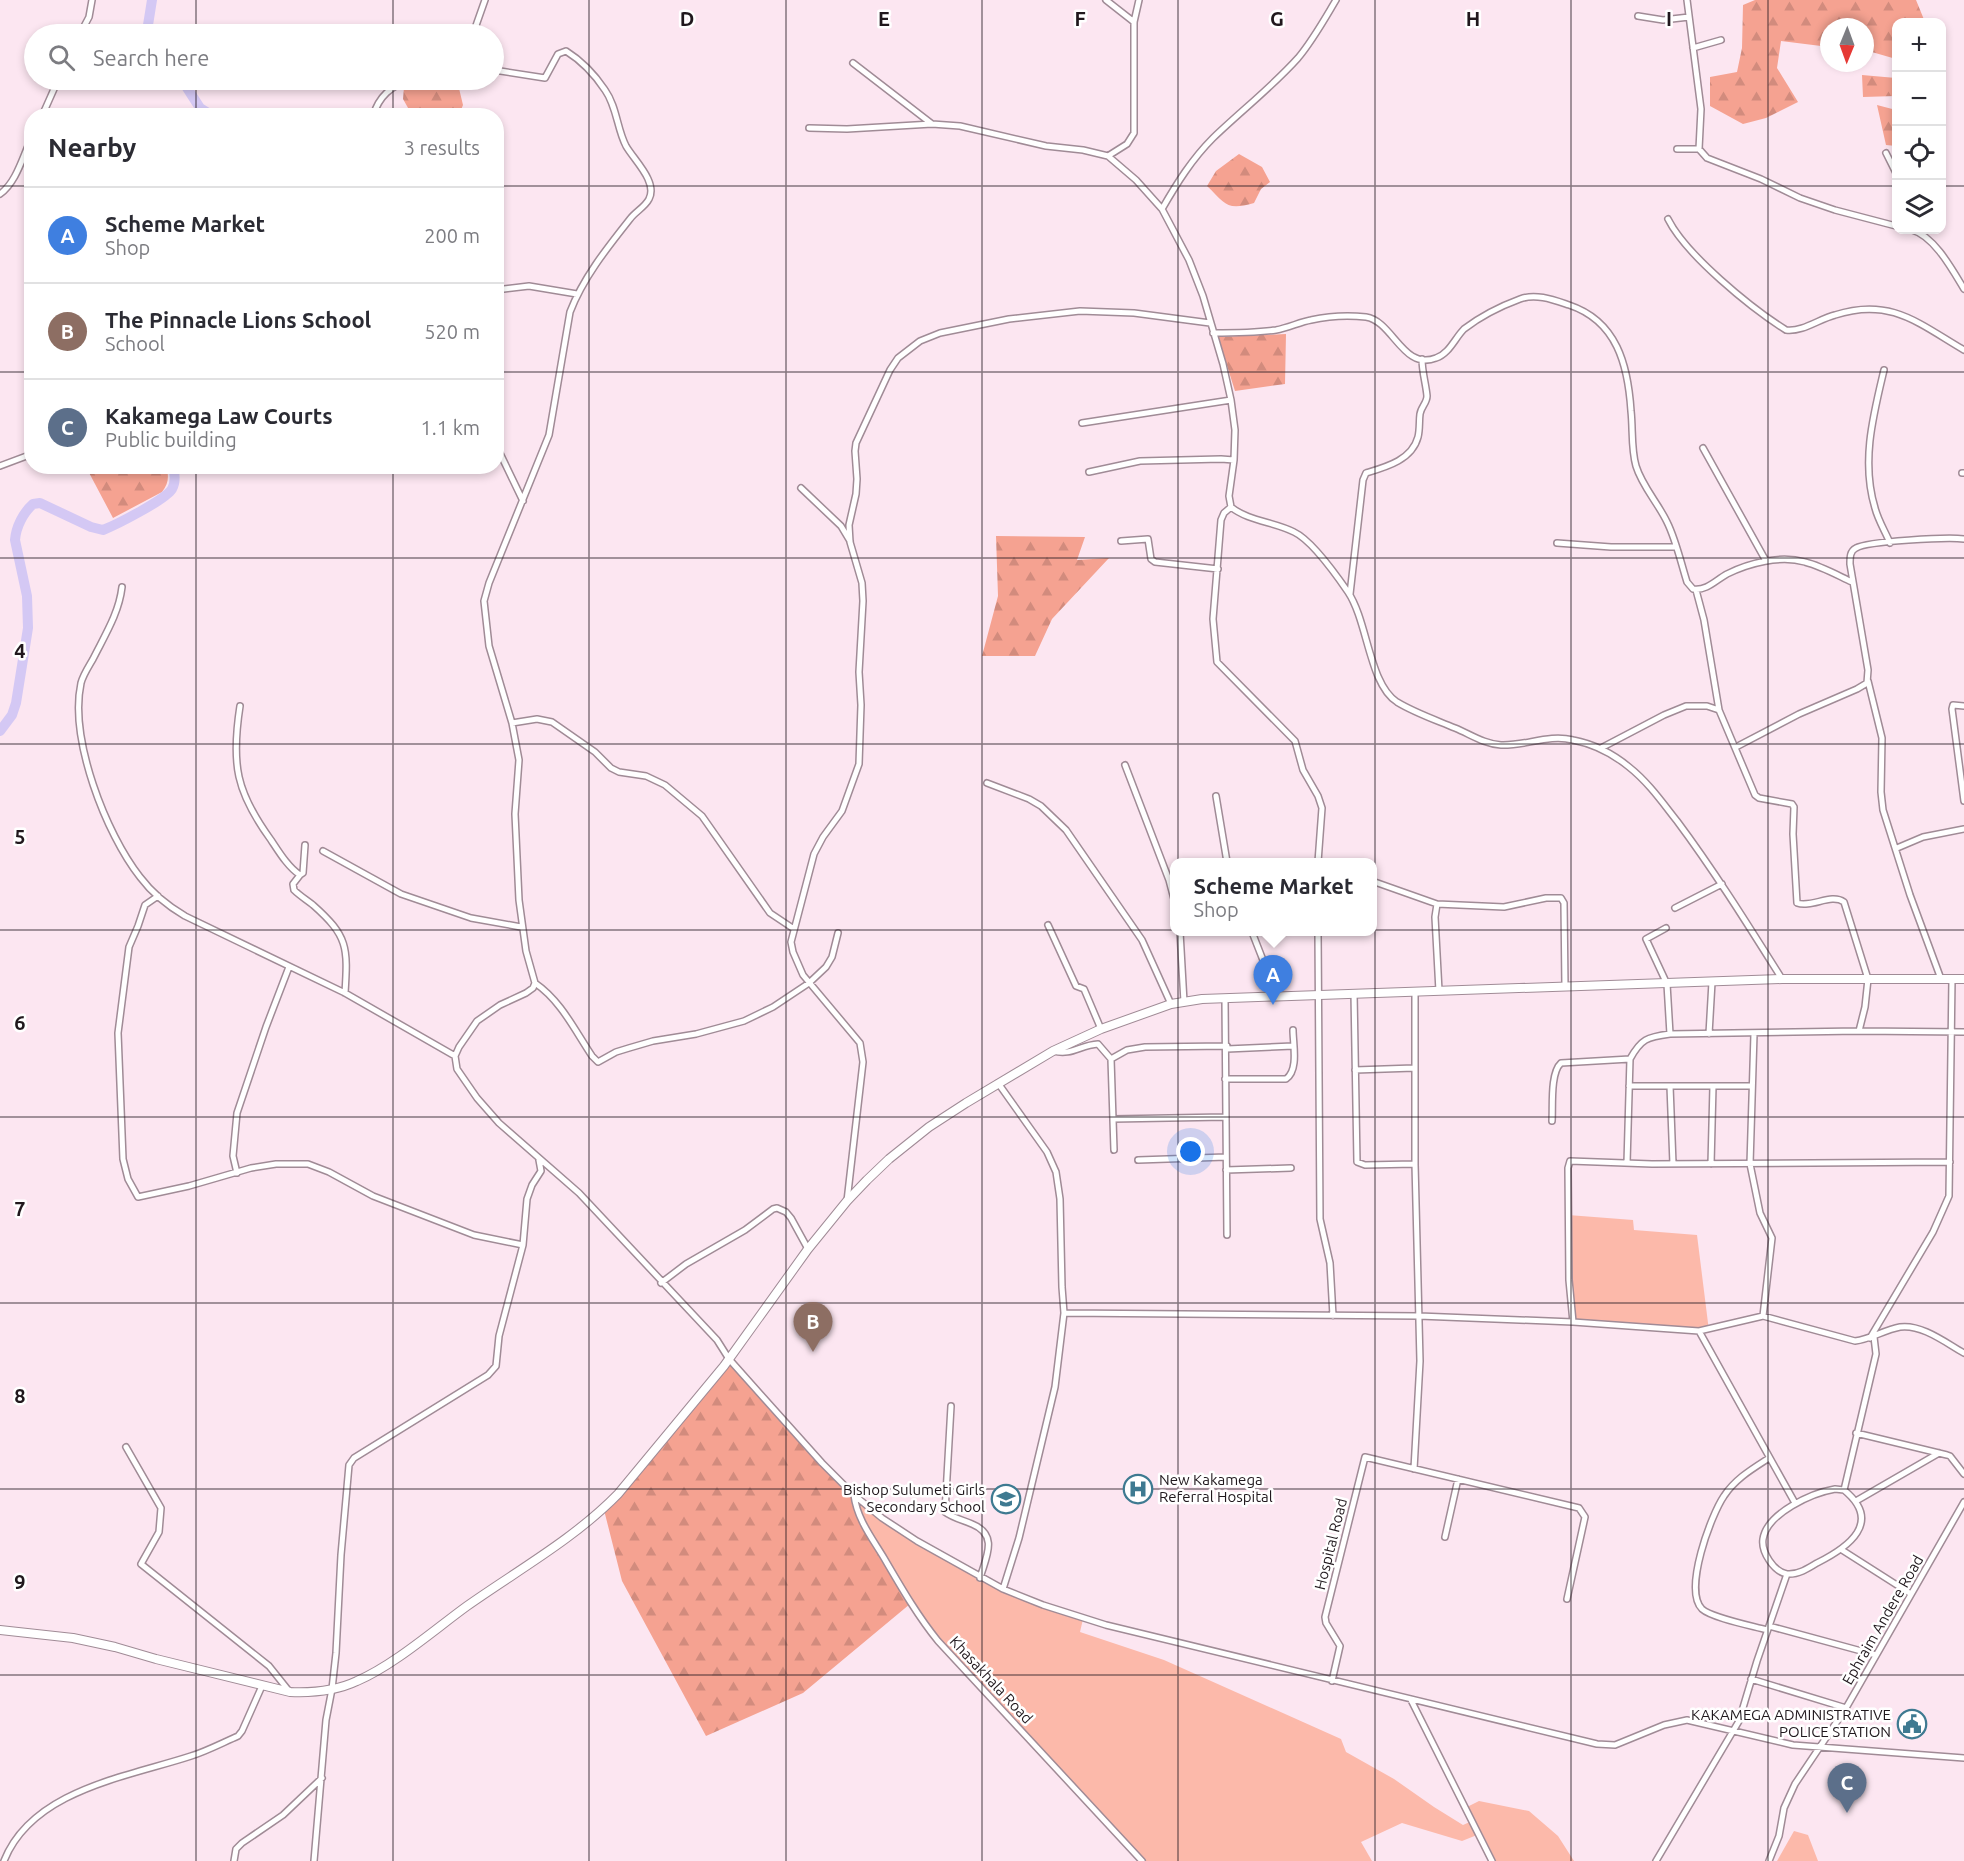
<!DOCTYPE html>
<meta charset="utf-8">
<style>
:root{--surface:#fff;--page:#f2f2f3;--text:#2b2b33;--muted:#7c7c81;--line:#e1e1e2;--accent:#0f766e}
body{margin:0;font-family:Ubuntu,sans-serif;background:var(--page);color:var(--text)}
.controls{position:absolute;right:18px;top:18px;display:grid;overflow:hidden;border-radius:12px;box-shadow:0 3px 9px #0003}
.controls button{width:54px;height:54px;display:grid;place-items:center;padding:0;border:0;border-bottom:2px solid var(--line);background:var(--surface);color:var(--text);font:30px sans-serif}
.compass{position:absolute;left:1820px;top:18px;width:54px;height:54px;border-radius:50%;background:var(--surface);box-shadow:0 3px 9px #0003;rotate:181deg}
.you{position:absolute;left:1191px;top:1152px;width:21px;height:21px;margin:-15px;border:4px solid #fff;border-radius:50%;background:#1a73e8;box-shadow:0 0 0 9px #1a73e833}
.badge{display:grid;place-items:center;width:39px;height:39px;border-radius:50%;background:var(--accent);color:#fff;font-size:20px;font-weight:700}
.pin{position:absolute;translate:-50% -50px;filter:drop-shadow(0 2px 3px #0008)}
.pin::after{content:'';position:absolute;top:32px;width:21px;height:18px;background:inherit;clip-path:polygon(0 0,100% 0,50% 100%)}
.popup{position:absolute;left:1170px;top:858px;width:207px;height:78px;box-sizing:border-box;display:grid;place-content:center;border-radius:12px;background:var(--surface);filter:drop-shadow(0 2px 4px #0005);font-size:20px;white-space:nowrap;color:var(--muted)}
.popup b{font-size:22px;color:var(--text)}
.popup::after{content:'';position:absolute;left:50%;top:100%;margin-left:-12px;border:12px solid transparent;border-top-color:var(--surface)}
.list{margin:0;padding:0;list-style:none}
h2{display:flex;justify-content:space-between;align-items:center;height:78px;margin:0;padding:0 24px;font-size:26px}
h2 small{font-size:20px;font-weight:400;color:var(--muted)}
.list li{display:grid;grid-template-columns:39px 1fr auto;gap:18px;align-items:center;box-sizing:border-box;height:96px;padding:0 24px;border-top:2px solid var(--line)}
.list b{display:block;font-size:22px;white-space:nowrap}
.list p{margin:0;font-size:20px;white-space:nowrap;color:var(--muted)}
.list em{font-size:20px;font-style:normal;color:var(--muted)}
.icon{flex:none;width:33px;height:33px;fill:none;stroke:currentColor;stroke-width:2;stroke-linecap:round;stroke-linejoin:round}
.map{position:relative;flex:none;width:1964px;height:1861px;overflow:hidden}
.search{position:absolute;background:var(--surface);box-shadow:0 3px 9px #0003;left:24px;top:24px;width:480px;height:66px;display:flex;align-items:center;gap:15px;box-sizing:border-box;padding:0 21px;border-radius:33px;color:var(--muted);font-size:22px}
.panel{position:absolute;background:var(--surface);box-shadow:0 3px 9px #0003;left:24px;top:108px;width:480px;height:366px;border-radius:24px}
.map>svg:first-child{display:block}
</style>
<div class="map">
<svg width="1964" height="1861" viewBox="0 0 1964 1861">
<defs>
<pattern id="forest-firs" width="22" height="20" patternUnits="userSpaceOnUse" patternTransform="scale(1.5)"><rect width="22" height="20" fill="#f5a291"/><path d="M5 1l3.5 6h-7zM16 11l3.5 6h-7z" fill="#d28b7d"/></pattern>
</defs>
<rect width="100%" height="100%" fill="#fce6f1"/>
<path fill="#fcb9aa" d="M 1568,1215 L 1633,1220 L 1634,1230 L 1697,1235 L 1709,1331 L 1573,1322 Z
M 852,1495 L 916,1542 L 985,1582 L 1083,1619 L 1080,1632 L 1164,1660 L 1341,1739 L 1346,1752 L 1394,1779 L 1434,1807 L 1463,1825 L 1472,1821 L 1465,1808 L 1479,1801 L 1529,1811 L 1558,1836 L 1574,1861 L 1496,1861 L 1482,1833 L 1462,1841 L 1402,1823 L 1361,1842 L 1372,1861 L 1146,1861 L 1127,1843 L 919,1619 L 881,1555 Z
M 1794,1831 L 1808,1835 L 1818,1861 L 1777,1861 Z"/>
<path fill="url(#forest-firs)" d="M 1755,0 L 1916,0 L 1925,22 L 1896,22 L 1896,59 L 1865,50 L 1865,27 L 1829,27 L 1829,47 L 1781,41 L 1777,68 L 1798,102 L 1766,118 L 1743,124 L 1710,106 L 1710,77 L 1737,72 L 1742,48 L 1743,5 Z
M 1862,75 L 1896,78 L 1896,96 L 1863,97 Z
M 419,80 L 457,80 L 463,105 L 459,115 L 412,115 L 403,99 L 404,87 Z
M 1877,105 L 1896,110 L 1896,146 L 1886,145 Z
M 1239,154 L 1262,167 L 1270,182 L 1261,189 L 1254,203 C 1226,211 1226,204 1207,186 L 1216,171 Z
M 1286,334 L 1285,384 L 1235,391 L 1218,337 Z
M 86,467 L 120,467 L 128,471 L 162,467 L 167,469 C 169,478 168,484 162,492 L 113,518 Z
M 996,536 L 1085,537 L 1077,560 L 1109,558 L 1052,619 L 1035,656 L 982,656 L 998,596 Z
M 729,1359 L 852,1495 L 856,1508 L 910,1604 L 803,1693 L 706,1736 L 622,1581 L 604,1510 Z"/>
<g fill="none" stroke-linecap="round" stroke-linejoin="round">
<path stroke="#d4c8f4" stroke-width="10" d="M 151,34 L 148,25 L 152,0
M 182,80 L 200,108 L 208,113 L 238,116
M 0,731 L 12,715 L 16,703 L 28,628 L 27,596 L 15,540 C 16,527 23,513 33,504 L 40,503 L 91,527 L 103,530 C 116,525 165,500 172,489 C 176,482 175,474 173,466"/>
<g stroke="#a08b96" stroke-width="8">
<path id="street" d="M 1106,0 L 1134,22
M 1687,0 L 1701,109 L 1699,149
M 1638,16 L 1663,20 L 1689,17
M 80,34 L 89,17 L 92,0
M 473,34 L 485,0
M 1693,48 L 1721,40
M 853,63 L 932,124
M 494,70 L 545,78 L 558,54 L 566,51 C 582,61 595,75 605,90 C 617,107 617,129 626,146 C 634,160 658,182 649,199 C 645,207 635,212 630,219 C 607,248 583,278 570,312 L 549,435 L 489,583 L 484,601 L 489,646 L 512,723 L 519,760 L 515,814 L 519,900 L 526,951 L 535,983 L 533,988 L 526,993 L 500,1005 L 477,1021 L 459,1047 L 455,1056 L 457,1069 L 477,1098 L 499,1123 L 579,1193 L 717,1340 L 729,1359 L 822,1463 L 854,1495 L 882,1518 L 917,1541 L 1003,1589 L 1043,1605 L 1106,1625 L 1597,1744 L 1615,1745 L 1664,1725 L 1687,1720 L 1793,1745 L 1964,1758
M 42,116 L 58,80
M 373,116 C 379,96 391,86 410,80
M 809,128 L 847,129 L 932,124 L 960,126 L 1046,146 L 1083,150 L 1108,156 L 1136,180 L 1162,209 L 1189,260 L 1203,296 L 1223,364 L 1231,400 L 1235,430 L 1234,460 L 1229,496 L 1231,507 C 1248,521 1275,522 1294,532 C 1311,540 1337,576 1348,592 C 1368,622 1369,684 1397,702 C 1415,713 1436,720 1455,728 C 1470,734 1484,744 1501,745 C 1526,746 1548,734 1573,740 C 1594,744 1612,753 1629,767 C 1648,782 1662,802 1677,821 C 1715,872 1748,925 1782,979
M 1677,149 L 1699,149 L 1707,158 L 1761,179 L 1800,198 L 1835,210 L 1896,226
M 1886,153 L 1896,173
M 1108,156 L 1127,144 L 1134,133 L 1134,22 L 1139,0
M 0,194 C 17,182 23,155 32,137
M 1162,209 C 1177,183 1192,159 1213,138 C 1241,111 1272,87 1298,58 C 1313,40 1324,20 1336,0
M 1668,219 C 1686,255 1751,308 1786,330 C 1803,332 1819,319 1835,315 C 1890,297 1918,323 1964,350
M 1912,230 C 1934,236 1952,269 1964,289
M 496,290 L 529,286 L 577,294
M 1213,333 C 1234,333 1255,333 1276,330 C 1288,328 1300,322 1311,320 C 1329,316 1348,315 1366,317 C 1393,321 1403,371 1436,358 C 1449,354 1455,338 1464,329 C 1481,316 1501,306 1520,299 C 1536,293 1554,300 1569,305 C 1617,321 1628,365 1631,411 C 1633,429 1631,449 1636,466 C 1642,486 1658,503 1667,522 C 1676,540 1681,563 1687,582 L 1693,589 C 1707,591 1716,580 1727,574 C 1749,563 1780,555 1805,562 C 1821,566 1837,575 1852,582
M 1884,370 C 1873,416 1861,462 1875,508 C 1878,520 1885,531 1890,543
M 1082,423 L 1231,400
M 496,445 L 523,501
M 1703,448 L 1766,561
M 0,466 L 32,454
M 1089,472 L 1140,461 L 1221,459 L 1234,460
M 1962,473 L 1964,473
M 801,488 L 841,526 L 850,541
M 1231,507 L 1224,513 L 1221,520 L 1213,619 L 1217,662 L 1295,741 L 1303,770 L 1318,796 L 1322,808 L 1318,862
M 1121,541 L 1148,539 L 1151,559 L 1155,562 L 1218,569
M 1557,543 L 1611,547 L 1676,547
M 122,587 C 119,613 105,635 93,659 C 89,666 83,675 81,683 C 69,739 106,834 140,877 C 152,893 168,906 185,916 L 345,993 L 455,1056
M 1696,590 L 1704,620 L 1719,710
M 1350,594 L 1363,480 L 1366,473 C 1386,467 1412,460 1418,437 C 1420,429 1419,421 1420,414 C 1421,407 1427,403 1427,396 C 1426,384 1422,372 1422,359
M 1868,681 L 1882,738 L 1881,792 L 1883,810 L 1910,895 L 1941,979
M 240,706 C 231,764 236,792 271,840 C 279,852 288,867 300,875 L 303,873 L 305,845
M 1964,706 L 1953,705 L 1952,709 L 1964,801
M 512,723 L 537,719 L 552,722 L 595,752 L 611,768 L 619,772 L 646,776 L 665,785 L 702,816 L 770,913 L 794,929
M 1736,747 L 1799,714 L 1857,689 L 1867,683 L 1868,670 L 1850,564 C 1850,557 1850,551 1856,548 C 1868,541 1948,537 1964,539
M 1601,748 L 1664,715 L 1686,706 L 1707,706 L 1719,710 L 1755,795 L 1759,798 L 1792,804 L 1794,807 L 1793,834 L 1797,903 C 1812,908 1831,893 1844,902 L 1868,979 L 1865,1007 L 1859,1031
M 1125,765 L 1169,880 L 1174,899
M 987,783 L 1029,799 L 1041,806 L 1066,830 L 1142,940 L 1171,1004
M 1216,796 L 1227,862
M 1897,848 L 1923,837 L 1964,829
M 323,851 L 401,894 L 471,918 L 521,927
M 300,875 L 293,884 L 294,890 C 300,896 307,900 313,905 C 348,936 348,947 345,993
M 1372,881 L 1437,904 L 1435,917 L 1439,991
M 158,896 L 145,905 L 138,926 L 129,947 L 118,1033 L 123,1159 L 128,1179 L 138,1197 L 189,1186 L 251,1168 L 276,1164 L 308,1164 L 329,1172 L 373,1196 L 474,1235 L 523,1245
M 1437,904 L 1504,907 L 1546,898 L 1561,898 L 1564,903 L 1565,987
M 1675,908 L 1722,884
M 1048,925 L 1076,986 L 1084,989 L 1101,1029
M 1666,928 L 1646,939 L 1667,984 L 1670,1034
M 1180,932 L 1184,1002
M 1252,932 L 1277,996
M 1318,932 L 1320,1219 L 1330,1263 L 1333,1316
M 535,983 C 561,1001 574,1029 592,1056 L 598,1062 L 616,1052 L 629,1048 L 653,1041 L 696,1034 L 744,1021 L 773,1007 L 809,983 L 826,967 L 832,957 L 838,933
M 1354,993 L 1357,1162 L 1365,1165 L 1415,1164
M 1225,999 L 1227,1235
M 1709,1034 L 1712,982
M 1754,1034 L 1750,1164 L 1760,1213 L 1772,1238 L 1763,1316
M 1227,1049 L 1293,1046
M 1053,1051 C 1072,1056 1080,1045 1098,1044 L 1111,1059 L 1114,1150
M 1111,1059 L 1127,1050 L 1145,1047 L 1227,1046
M 1355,1070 L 1414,1068
M 1225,1079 L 1286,1079 C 1299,1070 1293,1044 1293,1030
M 998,1083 L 1047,1152 L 1056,1172 L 1060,1199 L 1062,1287 L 1064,1313 L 1055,1387 L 1019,1538 L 1003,1589
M 1629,1086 L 1752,1086
M 1670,1086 L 1673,1164
M 1113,1119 L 1225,1117
M 1552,1121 C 1553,1106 1550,1073 1561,1063 L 1630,1059
M 1138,1160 L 1226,1157
M 1627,1163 L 1630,1059 C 1641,1039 1647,1037 1670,1034 L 1859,1031 L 1964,1032
M 1711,1164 L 1713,1086
M 1226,1170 L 1291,1168
M 237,1173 L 233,1156 L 237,1113 L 266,1027 L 289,967
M 847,1201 L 863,1062 L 860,1043 L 803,975 L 793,952 L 791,942 L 814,854 L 823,837 L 842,811 L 859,764 L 861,705 L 859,672 L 863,601 L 862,583 L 850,542 L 849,525 L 856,494 L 857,479 L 855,451 L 856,443 L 890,370 L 898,358 L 920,341 L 940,333 L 1009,319 L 1080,311 L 1134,313 L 1210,323
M 661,1283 L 686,1264 L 745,1230 L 773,1209 L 777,1208 L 786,1212 L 791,1218 L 808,1249
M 1064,1313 L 1419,1316 L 1573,1322 L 1699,1331 L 1763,1316 L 1855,1341 C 1871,1339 1884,1330 1900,1327 C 1922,1324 1946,1343 1964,1353
M 1573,1322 L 1569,1280 L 1568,1168 L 1570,1161 L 1652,1164 L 1950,1162
M 1699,1331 L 1795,1503
M 1870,1338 L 1933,1232 L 1949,1196 L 1952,979
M 951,1406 L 945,1512 C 953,1518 963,1520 972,1524 C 999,1535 986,1557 980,1578
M 1856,1433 L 1947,1455 L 1950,1456 L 1964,1474
M 126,1447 L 161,1508 L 159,1532 L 141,1564 L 269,1666 L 289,1691
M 1414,1469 L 1420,1361 L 1415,1164 L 1415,993
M 1835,1489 L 1844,1490 C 1883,1522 1849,1547 1817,1563 C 1809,1568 1798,1575 1787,1574 C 1774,1572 1761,1552 1763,1539 C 1767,1513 1812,1493 1835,1489 Z
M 1844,1490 L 1876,1354 L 1874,1337
M 854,1495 C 857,1519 872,1538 884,1558 C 901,1587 917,1615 938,1641 L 1142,1861
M 1856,1501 L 1939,1453
M 1445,1537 L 1458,1479
M 1842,1550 L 1911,1594
M 1769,1626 L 1876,1655
M 1767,1630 C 1753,1626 1712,1618 1702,1609 C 1683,1590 1711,1515 1724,1496 C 1735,1479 1752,1469 1769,1458
M 1751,1679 L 1846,1708
M 1332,1681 L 1340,1646 L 1326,1623 L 1325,1617 L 1365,1457 L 1579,1508 L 1585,1517 L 1567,1599
M 1411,1700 L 1492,1861
M 4,1861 C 32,1790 127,1777 191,1756 C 207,1751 222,1743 238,1736 L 242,1731 L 262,1686
M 234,1861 L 236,1849 L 242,1843 L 283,1815 L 322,1778
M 314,1861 L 326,1720 L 332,1689 L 336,1653 L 341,1555 L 349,1465 L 354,1458 L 488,1375 L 496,1366 L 499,1336 L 523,1245 L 527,1199 L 532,1185 L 541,1171 L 539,1160
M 1656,1861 L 1739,1721 L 1757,1661 L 1787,1574
M 1769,1861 L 1779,1836 L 1784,1808 L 1795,1784 L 1846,1708 L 1964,1502"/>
</g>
<g stroke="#a08b96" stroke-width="10">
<path id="secondary" d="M 0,1630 L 73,1638 L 115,1647 L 156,1659 L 290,1692 C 313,1693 336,1691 357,1681 C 394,1665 434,1630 467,1606 C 518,1570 574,1539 618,1494 L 724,1366 L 808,1249 L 847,1201 L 867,1180 L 889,1159 L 929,1127 L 966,1103 L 1053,1051 L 1101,1029 L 1171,1004 L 1202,999 L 1782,979 L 1964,979"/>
</g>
<use href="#street" stroke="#fff" stroke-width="5"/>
<use href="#secondary" stroke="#fff" stroke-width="8"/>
</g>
<path fill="none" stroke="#20181d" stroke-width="1.5" stroke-opacity="0.55" d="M 196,0 L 196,34M 393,0 L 393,34M 589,0 L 589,1861M 786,0 L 786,1861M 982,0 L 982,1861M 1178,0 L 1178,1861M 1375,0 L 1375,1861M 1571,0 L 1571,1861M 1768,0 L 1768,1861M 196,80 L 196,116M 393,80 L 393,116M 0,186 L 32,186M 496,186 L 1896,186M 1942,186 L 1964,186M 0,372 L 32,372M 496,372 L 1964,372M 196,466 L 196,1861M 393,466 L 393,1861M 0,558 L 1964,558M 0,744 L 1964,744M 0,930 L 1964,930M 0,1117 L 1964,1117M 0,1303 L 1964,1303M 0,1489 L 1964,1489M 0,1675 L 1964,1675"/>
<defs>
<g id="hospital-ring" transform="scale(1.5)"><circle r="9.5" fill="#fff" stroke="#3e7a91" stroke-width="1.5"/><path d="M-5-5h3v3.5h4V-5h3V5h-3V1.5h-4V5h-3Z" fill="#3e7a91"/></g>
<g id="school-ring" transform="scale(1.5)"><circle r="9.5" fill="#fff" stroke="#3e7a91" stroke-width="1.5"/><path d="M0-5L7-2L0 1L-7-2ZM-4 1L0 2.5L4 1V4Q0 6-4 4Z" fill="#3e7a91"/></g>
<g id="civic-ring" transform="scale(1.5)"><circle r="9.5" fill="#fff" stroke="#3e7a91" stroke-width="1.5"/><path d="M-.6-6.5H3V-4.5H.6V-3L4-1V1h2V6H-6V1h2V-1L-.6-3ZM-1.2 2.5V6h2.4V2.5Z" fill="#3e7a91"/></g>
</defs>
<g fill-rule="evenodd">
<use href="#hospital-ring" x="1138" y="1489"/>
<use href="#school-ring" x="1006" y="1499"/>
<use href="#civic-ring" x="1912" y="1724"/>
</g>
<g text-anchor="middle" stroke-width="5" stroke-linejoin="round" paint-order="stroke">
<g font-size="15" fill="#20181d" stroke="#fff" text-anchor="end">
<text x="1159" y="1485" text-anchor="start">New Kakamega<tspan x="1159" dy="17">Referral Hospital</tspan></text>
<text x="985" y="1495">Bishop Sulumeti Girls<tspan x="985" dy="17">Secondary School</tspan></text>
<text x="1891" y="1720">KAKAMEGA ADMINISTRATIVE<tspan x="1891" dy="17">POLICE STATION</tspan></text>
</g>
<g font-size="15" fill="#20181d" stroke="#fff">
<text transform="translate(1331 1544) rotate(-76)" y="5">Hospital Road</text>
<text transform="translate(1883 1620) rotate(-60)" y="5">Ephraim Andere Road</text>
<text transform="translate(991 1680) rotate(47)" y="5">Khasakhala Road</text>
</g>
</g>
<g font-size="20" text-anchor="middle" font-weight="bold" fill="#20181d" stroke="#fff" stroke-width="5" stroke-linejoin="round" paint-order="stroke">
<text x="687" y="26">D</text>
<text x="884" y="26">E</text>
<text x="1080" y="26">F</text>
<text x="1277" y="26">G</text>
<text x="1473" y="26">H</text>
<text x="1669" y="26">I</text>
<text x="20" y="658">4</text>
<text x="20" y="844">5</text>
<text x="20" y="1030">6</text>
<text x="20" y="1216">7</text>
<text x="20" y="1403">8</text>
<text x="20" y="1589">9</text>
</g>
</svg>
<div class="controls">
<button>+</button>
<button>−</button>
<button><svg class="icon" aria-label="locate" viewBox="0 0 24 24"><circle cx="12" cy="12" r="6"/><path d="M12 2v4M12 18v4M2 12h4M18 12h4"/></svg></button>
<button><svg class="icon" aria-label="layers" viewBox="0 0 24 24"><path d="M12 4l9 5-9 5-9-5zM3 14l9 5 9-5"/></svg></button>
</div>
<svg class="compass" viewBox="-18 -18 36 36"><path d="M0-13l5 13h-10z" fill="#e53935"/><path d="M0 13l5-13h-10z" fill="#7c7c81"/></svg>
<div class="you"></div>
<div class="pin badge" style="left:1273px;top:1005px;background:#3f7fe0">A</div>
<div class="popup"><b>Scheme Market</b>Shop</div>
<div class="pin badge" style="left:813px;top:1352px;background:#8d6e63">B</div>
<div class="pin badge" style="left:1847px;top:1813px;background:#5c6f8a">C</div>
<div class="search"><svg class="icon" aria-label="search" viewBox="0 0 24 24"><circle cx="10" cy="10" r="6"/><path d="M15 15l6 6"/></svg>Search here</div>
<section class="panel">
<h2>Nearby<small>3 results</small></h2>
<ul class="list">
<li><span class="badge" style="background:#3f7fe0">A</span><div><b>Scheme Market</b><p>Shop</p></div><em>200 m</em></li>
<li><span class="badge" style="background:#8d6e63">B</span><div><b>The Pinnacle Lions School</b><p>School</p></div><em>520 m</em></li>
<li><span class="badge" style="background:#5c6f8a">C</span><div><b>Kakamega Law Courts</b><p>Public building</p></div><em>1.1 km</em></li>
</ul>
</section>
</div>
